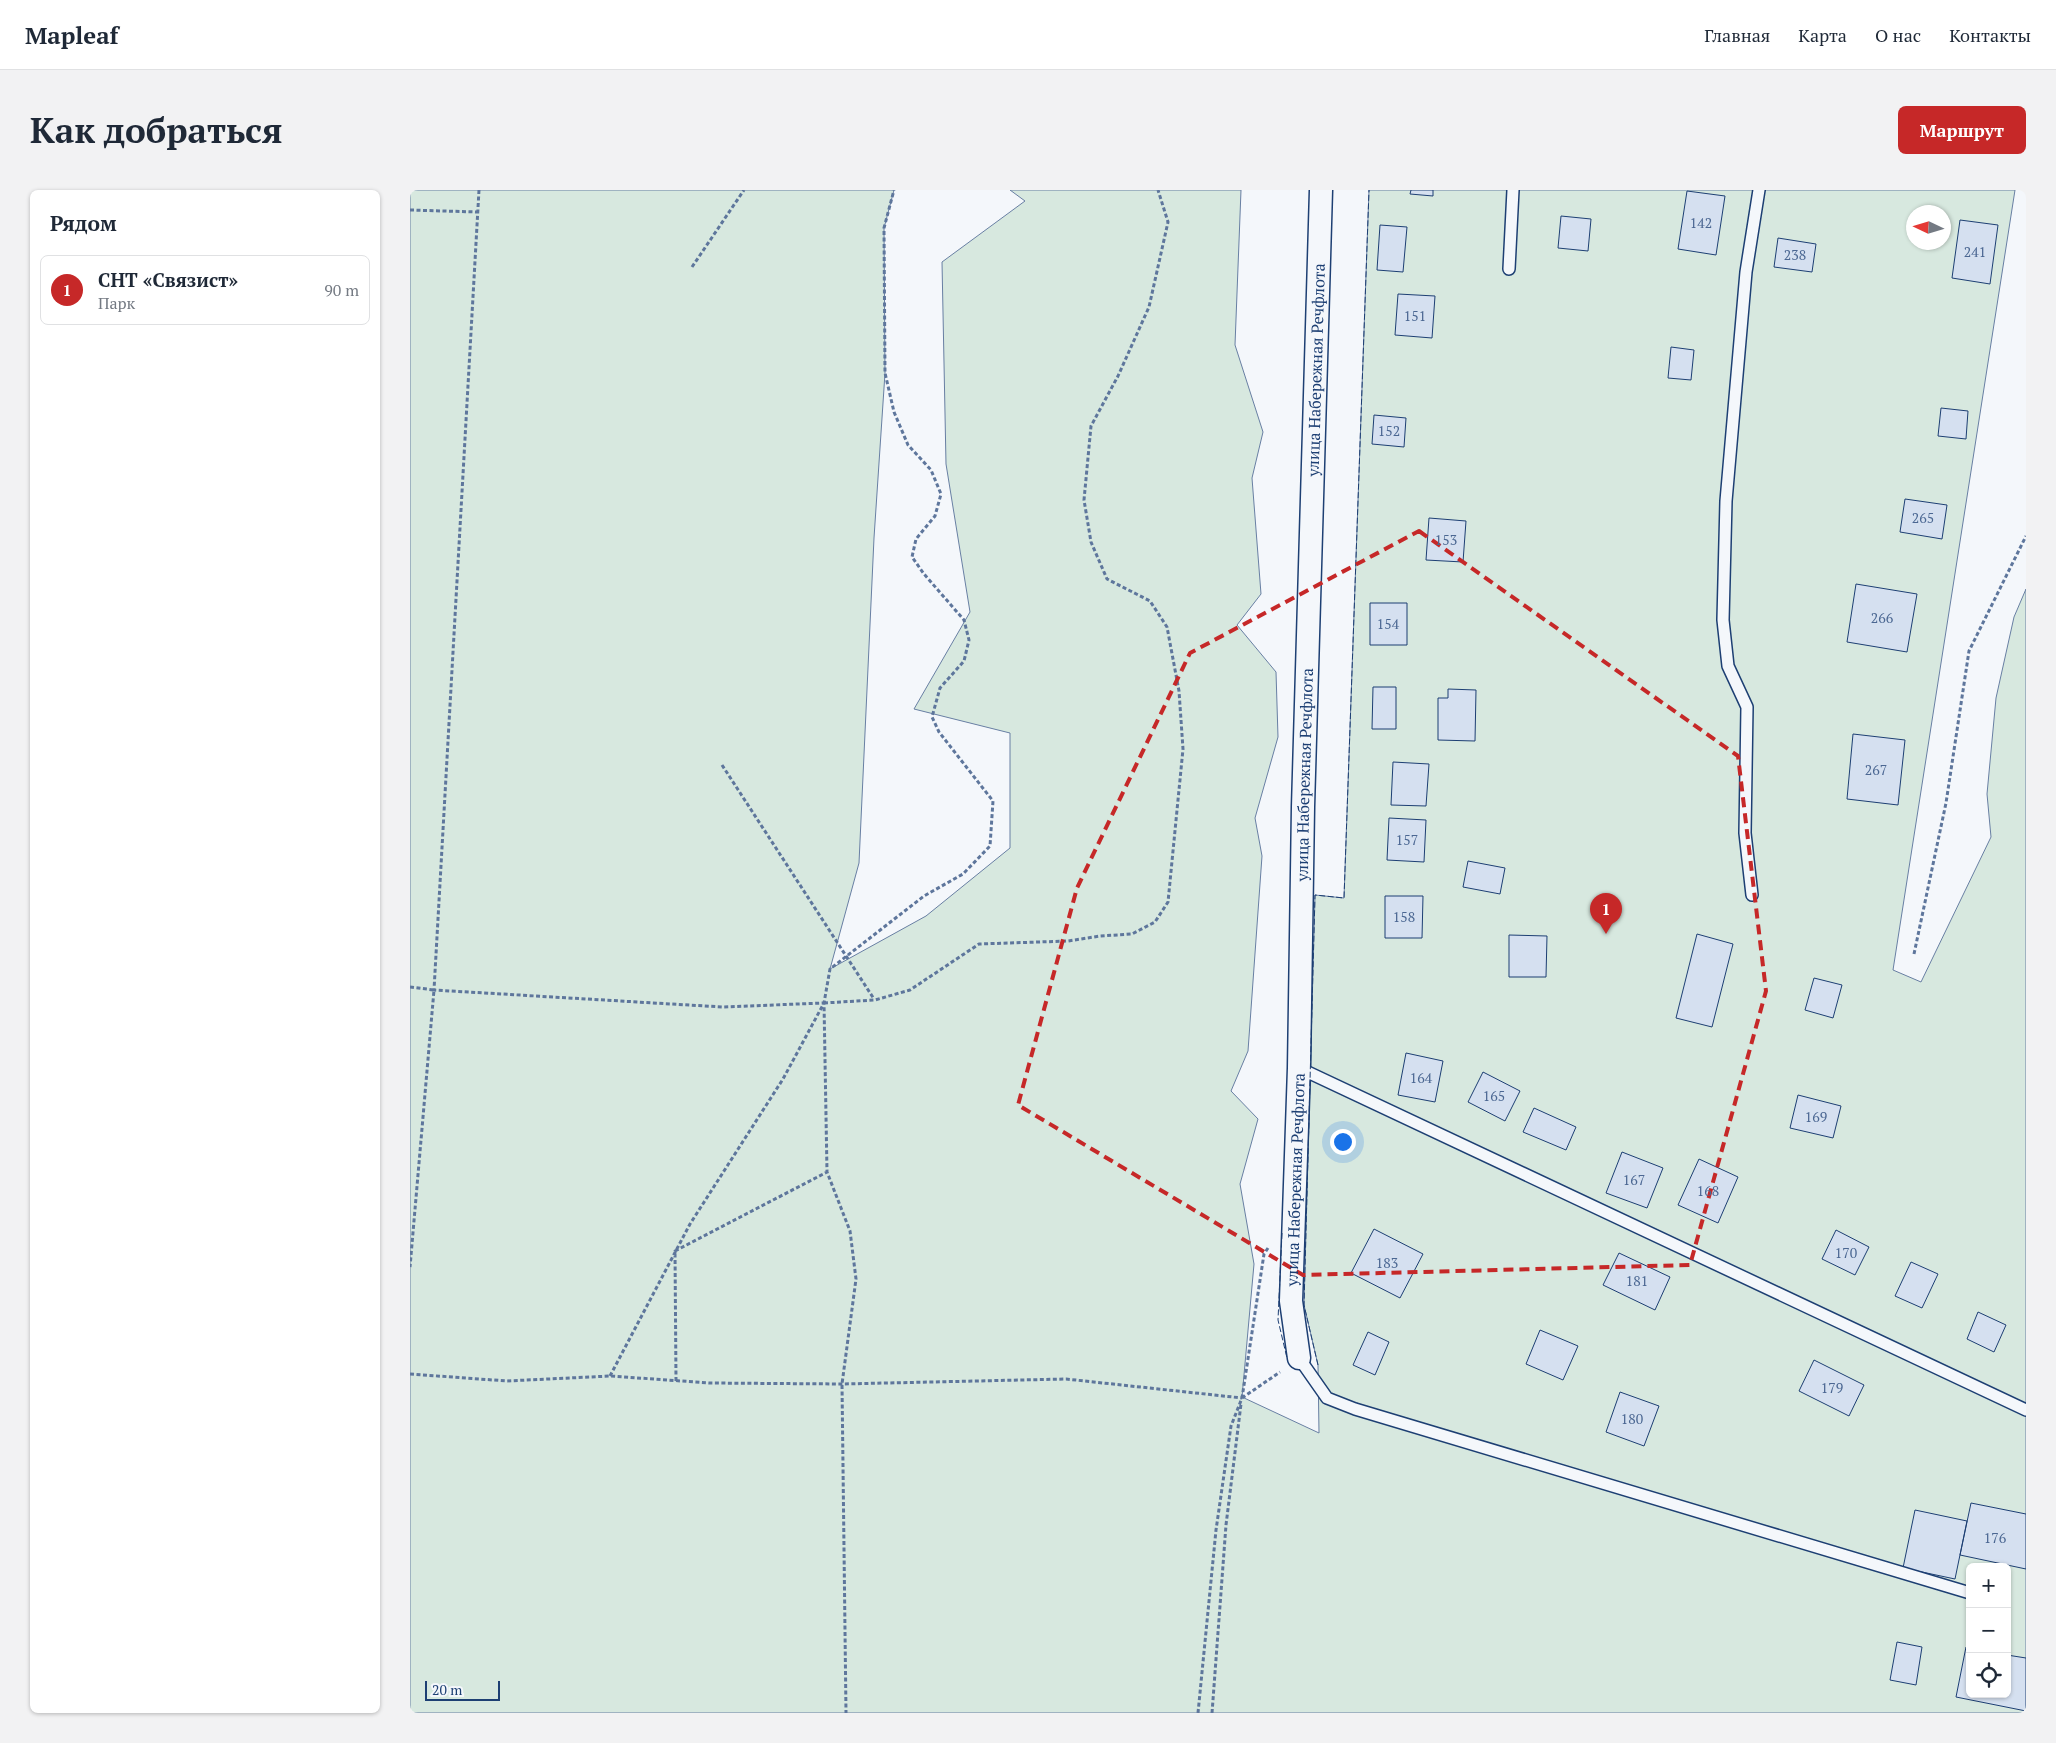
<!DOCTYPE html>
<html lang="ru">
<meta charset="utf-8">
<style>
:root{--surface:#fff;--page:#f2f2f3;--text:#1f2937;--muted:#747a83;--line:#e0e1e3;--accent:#c62828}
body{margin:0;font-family:"PT Serif",serif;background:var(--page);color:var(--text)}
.controls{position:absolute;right:15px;bottom:15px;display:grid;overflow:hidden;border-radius:8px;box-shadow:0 1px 4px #0004}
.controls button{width:45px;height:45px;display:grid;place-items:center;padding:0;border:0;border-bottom:1px solid var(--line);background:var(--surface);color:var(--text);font:25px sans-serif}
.compass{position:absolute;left:1496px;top:15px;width:45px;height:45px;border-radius:50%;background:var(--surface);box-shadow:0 1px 4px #0004;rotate:274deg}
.scale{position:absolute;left:15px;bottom:12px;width:75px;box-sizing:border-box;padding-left:5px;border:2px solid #1d3f73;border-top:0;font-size:14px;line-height:18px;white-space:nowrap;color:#1d3f73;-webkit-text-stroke:4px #f4f7fb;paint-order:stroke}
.you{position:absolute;left:932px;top:951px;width:18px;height:18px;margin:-12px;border:4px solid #fff;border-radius:50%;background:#1a73e8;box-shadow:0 0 0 8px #1a73e833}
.badge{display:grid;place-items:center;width:32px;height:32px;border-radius:50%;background:var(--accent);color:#fff;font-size:16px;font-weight:700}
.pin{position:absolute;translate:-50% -41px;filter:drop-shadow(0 1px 2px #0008)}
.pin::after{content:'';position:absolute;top:26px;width:18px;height:15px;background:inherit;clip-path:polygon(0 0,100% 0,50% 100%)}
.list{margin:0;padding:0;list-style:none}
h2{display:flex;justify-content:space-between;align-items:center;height:65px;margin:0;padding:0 20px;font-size:21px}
h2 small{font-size:16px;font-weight:400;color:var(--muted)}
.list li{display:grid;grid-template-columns:32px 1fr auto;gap:15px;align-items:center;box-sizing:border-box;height:70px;margin:0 10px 10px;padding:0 10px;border:1px solid var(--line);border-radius:8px}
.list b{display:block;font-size:19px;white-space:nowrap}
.list p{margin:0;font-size:16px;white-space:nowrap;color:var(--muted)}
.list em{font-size:16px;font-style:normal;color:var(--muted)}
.icon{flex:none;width:28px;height:28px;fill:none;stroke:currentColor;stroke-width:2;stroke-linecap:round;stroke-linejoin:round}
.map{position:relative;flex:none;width:1616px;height:1523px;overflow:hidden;border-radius:8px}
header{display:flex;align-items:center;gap:30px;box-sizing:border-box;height:70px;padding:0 25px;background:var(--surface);border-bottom:1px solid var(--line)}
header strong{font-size:24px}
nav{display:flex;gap:28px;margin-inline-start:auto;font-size:18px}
.intro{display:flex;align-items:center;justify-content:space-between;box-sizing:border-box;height:120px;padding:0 30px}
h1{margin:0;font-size:35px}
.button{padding:12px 22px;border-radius:8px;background:var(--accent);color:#fff;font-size:18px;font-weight:700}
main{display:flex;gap:30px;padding:0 30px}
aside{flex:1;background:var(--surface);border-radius:8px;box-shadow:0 1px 4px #0004}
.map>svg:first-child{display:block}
</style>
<header>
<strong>Mapleaf</strong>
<nav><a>Главная</a><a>Карта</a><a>О нас</a><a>Контакты</a></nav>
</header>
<div class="intro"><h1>Как добраться</h1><a class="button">Маршрут</a></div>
<main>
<aside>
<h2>Рядом<small></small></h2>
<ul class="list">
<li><span class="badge">1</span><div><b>СНТ «Связист»</b><p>Парк</p></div><em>90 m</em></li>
</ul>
</aside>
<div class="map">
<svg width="1616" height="1523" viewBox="0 0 1616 1523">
<rect width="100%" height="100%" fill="#f4f7fb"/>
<path fill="#d7e8df" stroke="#687fa3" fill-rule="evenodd" d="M 0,0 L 484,0 L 474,38 L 475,183 L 464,348 L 449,673 L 420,779 L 516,726 L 600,658 L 600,543 L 504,519 L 560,422 L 536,274 L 532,72 L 615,11 L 600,0 L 831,0 L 825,155 L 853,242 L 842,288 L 851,404 L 827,435 L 866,482 L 868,547 L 845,628 L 852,666 L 838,861 L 821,901 L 848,929 L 830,994 L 844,1074 L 832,1207 L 909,1243 L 908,1175 L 894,1115 L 905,705 L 934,708 L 959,0 L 1605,0 L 1483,780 L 1511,792 L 1581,647 L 1577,604 L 1586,508 L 1604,427 L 1616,399 L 1616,1523 L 0,1523 ZM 1504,22 L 1534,22 L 1534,52 L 1504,52 ZM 1560,1377 L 1597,1377 L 1597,1504 L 1560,1504 Z"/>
<path fill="#d5e0f0" stroke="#1d3f73" d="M 1001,0 L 1023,0 L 1023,6 L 1000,4 Z
M 1277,1 L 1315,6 L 1306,65 L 1268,59 Z
M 1151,26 L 1181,29 L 1178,61 L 1148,58 Z
M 1550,30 L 1588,35 L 1580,94 L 1542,88 Z
M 970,35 L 997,37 L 993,82 L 967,80 Z
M 1368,48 L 1406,54 L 1402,82 L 1364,77 Z
M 988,104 L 1025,106 L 1022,148 L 985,145 Z
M 1261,157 L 1284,160 L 1281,190 L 1258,188 Z
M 1531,218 L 1558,221 L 1556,249 L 1528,246 Z
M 964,225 L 996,228 L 994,257 L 962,254 Z
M 1495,309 L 1537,315 L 1532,349 L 1490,342 Z
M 1019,328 L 1056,331 L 1053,372 L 1016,370 Z
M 1446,394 L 1507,404 L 1497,462 L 1437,452 Z
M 960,413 L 997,413 L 997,455 L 960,455 Z
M 963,497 L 986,497 L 986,539 L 962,539 Z
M 1038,499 L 1066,500 L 1065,551 L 1028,550 L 1028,508 L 1038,508 Z
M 1443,544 L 1495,550 L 1488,615 L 1437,609 Z
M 983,572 L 1019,574 L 1016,616 L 981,615 Z
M 979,628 L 1016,630 L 1014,672 L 977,670 Z
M 1058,671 L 1095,678 L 1090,704 L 1053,697 Z
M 975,706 L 1013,706 L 1012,748 L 975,748 Z
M 1287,744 L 1323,754 L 1302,837 L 1266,828 Z
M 1099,745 L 1137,746 L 1136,787 L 1099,787 Z
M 1404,788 L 1432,795 L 1423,828 L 1395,820 Z
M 996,863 L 1033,871 L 1025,912 L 988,905 Z
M 1073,882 L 1110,901 L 1095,931 L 1058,912 Z
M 1388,905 L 1431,916 L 1423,948 L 1380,938 Z
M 1124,918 L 1166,937 L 1156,960 L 1113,942 Z
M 1212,962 L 1253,978 L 1237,1018 L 1196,1003 Z
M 1289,969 L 1328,987 L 1308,1033 L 1268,1015 Z
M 964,1039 L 1013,1064 L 990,1108 L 941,1083 Z
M 1426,1040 L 1459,1057 L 1445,1085 L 1412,1069 Z
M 1209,1063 L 1260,1087 L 1245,1120 L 1193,1095 Z
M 1501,1072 L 1528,1084 L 1512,1118 L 1485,1106 Z
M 1568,1122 L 1596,1135 L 1584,1162 L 1557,1149 Z
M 1130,1140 L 1168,1156 L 1153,1190 L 1116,1174 Z
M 958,1142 L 979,1152 L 965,1185 L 943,1175 Z
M 1404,1170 L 1454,1195 L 1439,1226 L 1389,1201 Z
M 1210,1202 L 1249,1216 L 1234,1256 L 1196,1242 Z
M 1561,1313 L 1616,1324 L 1616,1379 L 1550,1365 Z
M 1505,1320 L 1557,1331 L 1545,1389 L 1493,1378 Z
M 1487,1452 L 1512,1457 L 1506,1495 L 1480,1490 Z
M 1556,1457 L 1560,1458 L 1560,1504 L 1597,1504 L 1597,1465 L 1616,1468 L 1616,1521 L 1546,1507 Z"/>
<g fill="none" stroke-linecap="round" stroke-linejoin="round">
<g stroke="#1d3f73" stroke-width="14">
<path id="service" d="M 1099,79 L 1103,0
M 1342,705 L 1335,643 L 1337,517 L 1318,476 L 1313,430 L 1316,311 L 1336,82 L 1349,0
M 889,878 L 1616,1220
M 889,1168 L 917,1208 L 945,1219 L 1560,1403"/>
</g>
<g stroke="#1d3f73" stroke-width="25">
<g id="minor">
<path id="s1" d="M 889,1168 L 881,1111 L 889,878 L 893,617 L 911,0"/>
</g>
</g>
<path stroke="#5e769c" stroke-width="3" stroke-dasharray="4 2.5" stroke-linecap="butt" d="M 69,0 L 24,800 L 312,817 L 414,813 L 417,982 L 440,1041 L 446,1089 L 432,1194 L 436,1523
M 0,20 L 68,22
M 282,77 L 334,0
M 312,575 L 464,809
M 1504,764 L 1536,613 L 1559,461 L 1616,346
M 0,797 L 24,800 L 0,1077
M 414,813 L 465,810 L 500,800 L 569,754 L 658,751 L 690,746 L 722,744 L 745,732 L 758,712 L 773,559 L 769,501 L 757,437 L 740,411 L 697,389 L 681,352 L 674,310 L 681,236 L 708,186 L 739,117 L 758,32 L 748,0
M 0,1184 L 97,1191 L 200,1186 L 300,1193 L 432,1194 L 656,1189 L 832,1208
M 200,1186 L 280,1034 L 373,889 L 414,813 L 420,779 L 514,706 L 553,684 L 580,656 L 583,611 L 529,542 L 522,527 L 530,498 L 554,471 L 559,450 L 554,430 L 514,384 L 502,367 L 506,349 L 525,326 L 531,304 L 521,280 L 498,255 L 484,222 L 475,183 L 474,38 L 484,0
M 266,1191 L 265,1061 L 417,982
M 832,1208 L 870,1182
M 788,1523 L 806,1340 L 821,1236 L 832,1208 L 854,1064 L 858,1058
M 802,1523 L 816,1335 L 831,1214"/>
<use href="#service" stroke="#f4f7fb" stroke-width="11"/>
<use href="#minor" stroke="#f4f7fb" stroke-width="22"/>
<path stroke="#1d3f73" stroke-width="1" stroke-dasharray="6 2.5" stroke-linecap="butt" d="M 872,1043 L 868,1130 L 877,1168
M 908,1175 L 894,1115 L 905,705 L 934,708 L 959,0"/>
</g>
<path fill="none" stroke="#c62828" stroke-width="4" stroke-dasharray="10 6" stroke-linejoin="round" d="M 1009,341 L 1328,566 L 1356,801 L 1280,1075 L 893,1085 L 608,915 L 667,698 L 780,463 Z"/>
<g text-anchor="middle" stroke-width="4" stroke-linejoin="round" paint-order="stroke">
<g font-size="14" fill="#4b6792">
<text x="1291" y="38">142</text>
<text x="1565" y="67">241</text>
<text x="1385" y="70">238</text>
<text x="1005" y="131">151</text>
<text x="979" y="246">152</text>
<text x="1513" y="333">265</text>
<text x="1036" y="355">153</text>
<text x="1472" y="433">266</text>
<text x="978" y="439">154</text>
<text x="1466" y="585">267</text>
<text x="997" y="655">157</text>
<text x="994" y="732">158</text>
<text x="1011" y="893">164</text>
<text x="1084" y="911">165</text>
<text x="1406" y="932">169</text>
<text x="1224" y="995">167</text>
<text x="1298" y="1006">168</text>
<text x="1436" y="1068">170</text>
<text x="977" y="1078">183</text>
<text x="1227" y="1096">181</text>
<text x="1422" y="1203">179</text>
<text x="1222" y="1234">180</text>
<text x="1585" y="1353">176</text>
</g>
<g font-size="16" fill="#1d3f73" stroke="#f4f7fb">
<text dy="6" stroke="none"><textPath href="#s1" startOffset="989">улица Набережная Речфлота</textPath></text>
<text dy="6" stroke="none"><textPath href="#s1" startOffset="584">улица Набережная Речфлота</textPath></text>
<text dy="6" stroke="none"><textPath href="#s1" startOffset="179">улица Набережная Речфлота</textPath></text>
</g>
</g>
</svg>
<div class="controls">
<button>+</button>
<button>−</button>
<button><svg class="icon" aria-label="locate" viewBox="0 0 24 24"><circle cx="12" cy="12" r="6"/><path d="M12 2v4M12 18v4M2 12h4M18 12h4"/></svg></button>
</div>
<svg class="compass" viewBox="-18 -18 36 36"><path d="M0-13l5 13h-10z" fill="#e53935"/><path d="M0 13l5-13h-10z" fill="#747a83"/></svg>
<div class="scale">20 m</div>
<div class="you"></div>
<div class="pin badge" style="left:1196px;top:744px">1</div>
</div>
</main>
